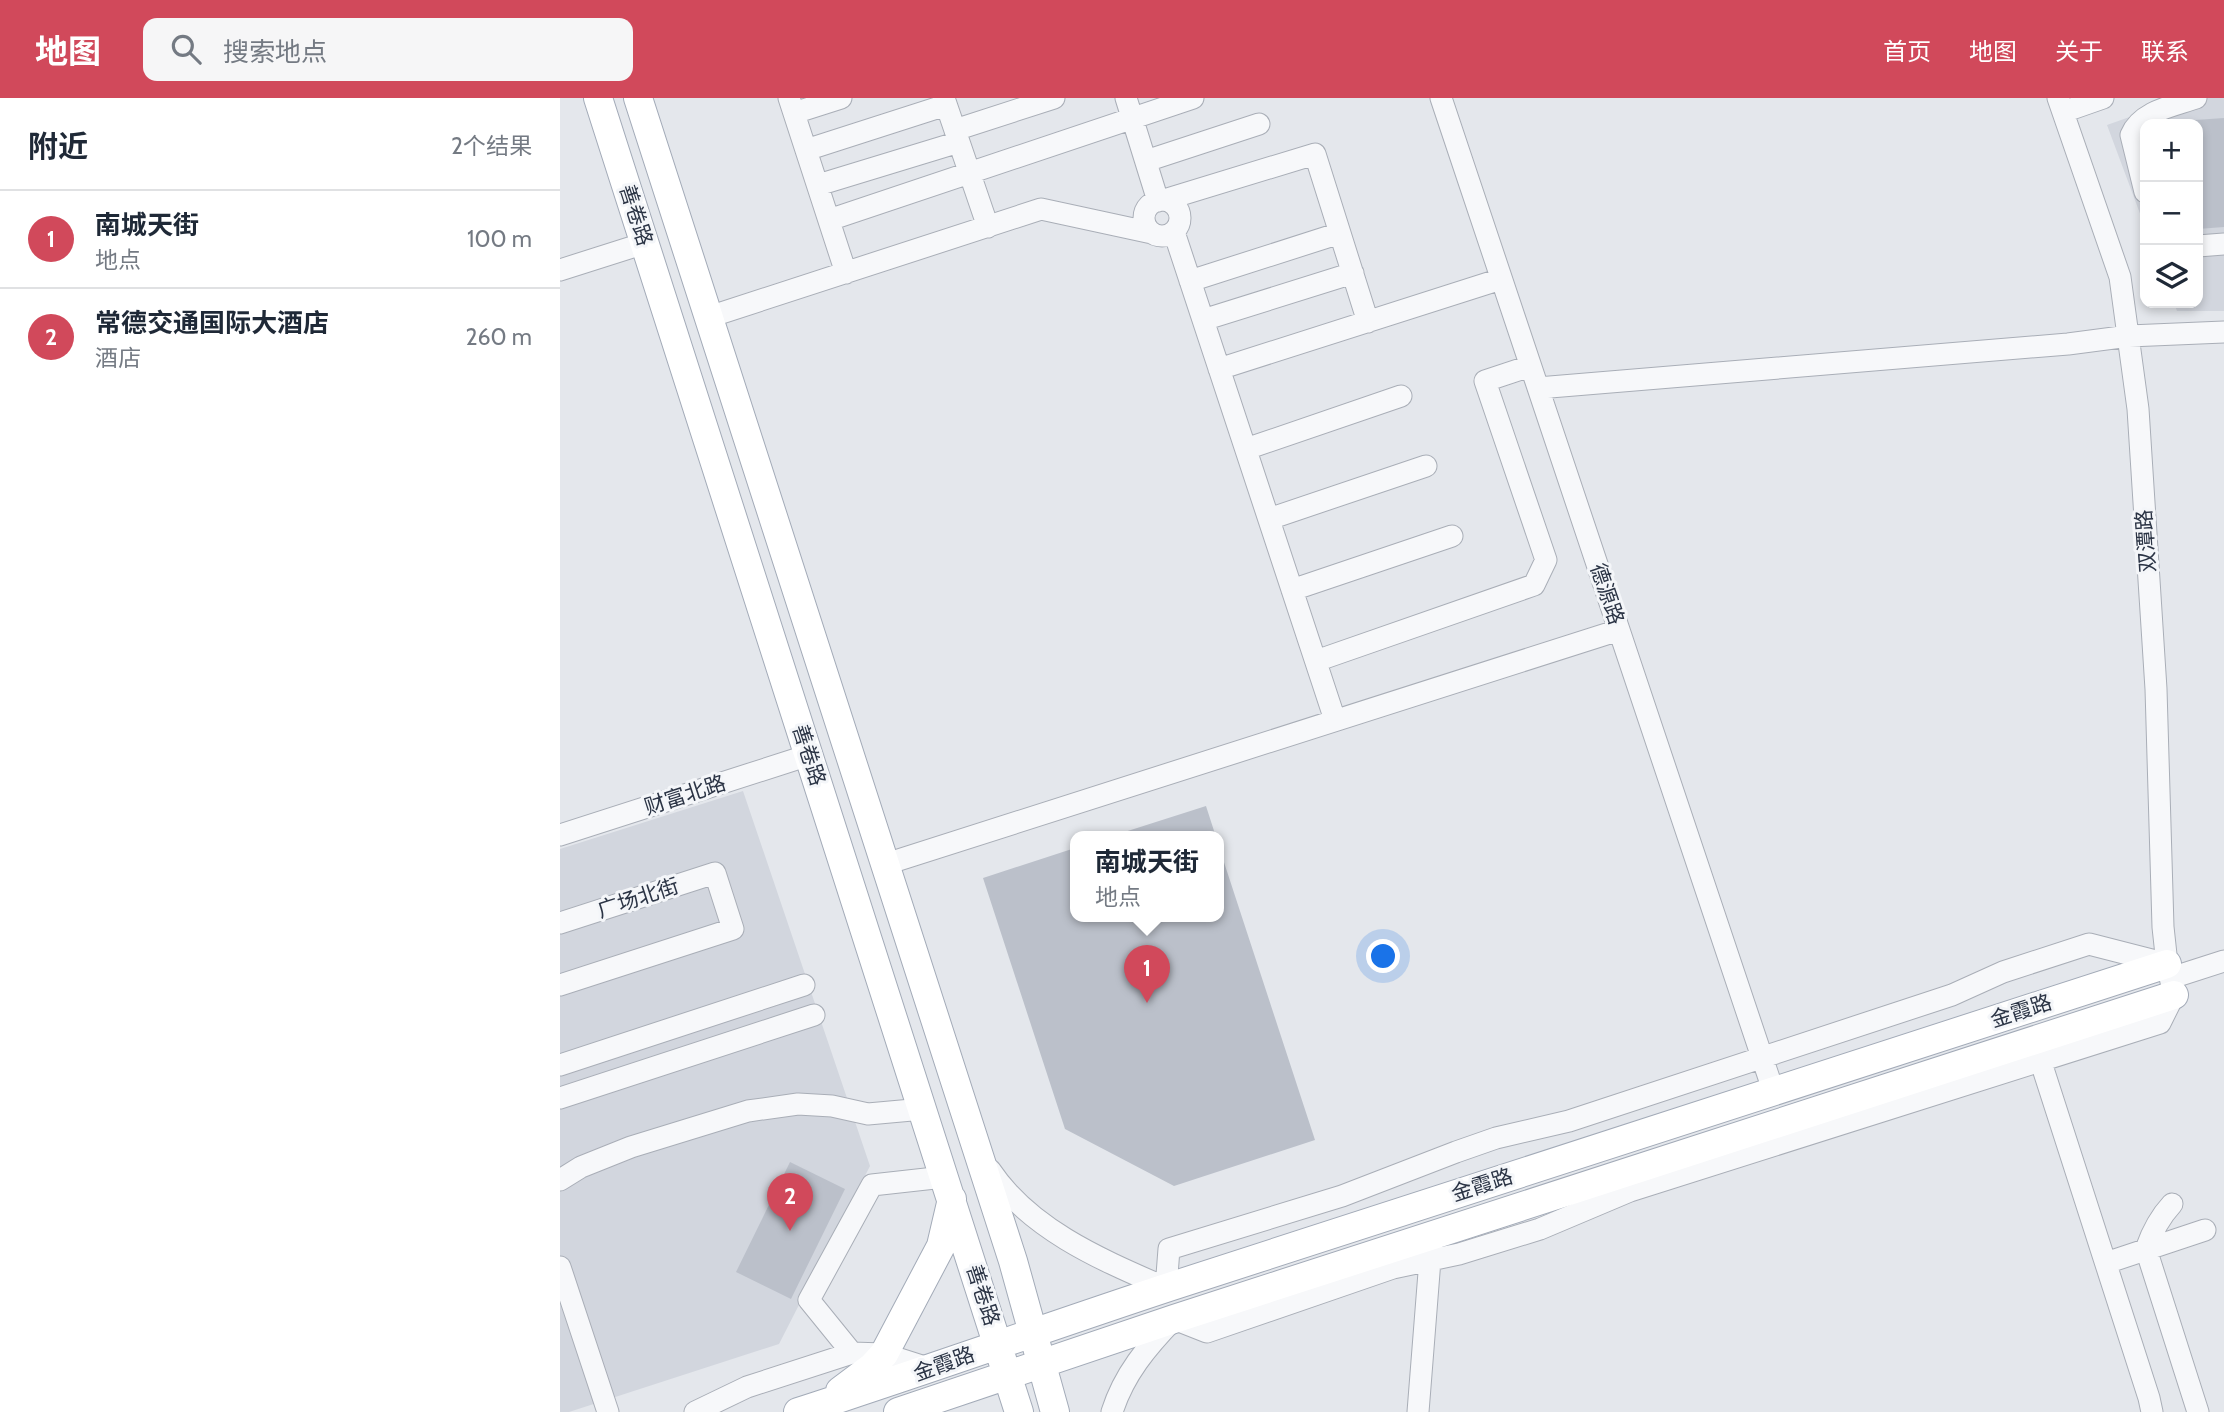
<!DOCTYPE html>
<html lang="zh">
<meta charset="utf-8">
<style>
:root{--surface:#fff;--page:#f6f6f7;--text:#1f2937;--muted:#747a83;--line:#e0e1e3;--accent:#d1495b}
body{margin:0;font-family:Cabin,"Noto Sans SC",sans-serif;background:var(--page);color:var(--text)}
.controls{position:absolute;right:21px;top:21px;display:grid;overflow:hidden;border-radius:14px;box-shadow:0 4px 10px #0003}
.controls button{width:63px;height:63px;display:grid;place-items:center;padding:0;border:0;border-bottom:2px solid var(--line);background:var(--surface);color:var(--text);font:35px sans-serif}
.you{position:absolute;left:824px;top:859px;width:24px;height:24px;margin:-18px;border:5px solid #fff;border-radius:50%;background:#1a73e8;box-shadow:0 0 0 10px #1a73e833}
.badge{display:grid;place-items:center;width:46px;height:46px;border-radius:50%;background:var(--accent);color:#fff;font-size:23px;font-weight:700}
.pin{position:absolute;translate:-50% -58px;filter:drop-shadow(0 2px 4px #0008)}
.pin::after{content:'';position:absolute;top:37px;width:24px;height:21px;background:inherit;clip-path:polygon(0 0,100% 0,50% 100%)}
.popup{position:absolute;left:510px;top:733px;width:154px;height:91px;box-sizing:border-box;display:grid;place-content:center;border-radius:14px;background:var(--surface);filter:drop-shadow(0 2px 5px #0005);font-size:23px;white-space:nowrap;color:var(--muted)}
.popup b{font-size:26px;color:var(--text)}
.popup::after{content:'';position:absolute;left:50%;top:100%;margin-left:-14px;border:14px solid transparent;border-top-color:var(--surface)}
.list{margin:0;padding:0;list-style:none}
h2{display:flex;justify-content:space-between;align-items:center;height:91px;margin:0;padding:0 28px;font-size:30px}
h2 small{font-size:23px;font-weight:400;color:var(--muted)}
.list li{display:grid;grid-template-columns:46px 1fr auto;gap:21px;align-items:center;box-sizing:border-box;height:98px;padding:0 28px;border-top:2px solid var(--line)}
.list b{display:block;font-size:26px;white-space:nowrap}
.list p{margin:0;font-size:23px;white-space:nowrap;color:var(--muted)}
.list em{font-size:23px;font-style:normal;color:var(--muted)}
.icon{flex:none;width:38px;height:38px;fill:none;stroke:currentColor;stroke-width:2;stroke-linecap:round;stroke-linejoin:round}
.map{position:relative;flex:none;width:1664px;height:1314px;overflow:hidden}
header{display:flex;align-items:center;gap:42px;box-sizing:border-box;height:98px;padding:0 35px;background:var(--accent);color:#fff}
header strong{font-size:33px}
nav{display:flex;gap:38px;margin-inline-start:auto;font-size:24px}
.search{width:490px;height:63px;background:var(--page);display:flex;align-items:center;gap:18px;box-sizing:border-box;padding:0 24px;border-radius:14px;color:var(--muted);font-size:26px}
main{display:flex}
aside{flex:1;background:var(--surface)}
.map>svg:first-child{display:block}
</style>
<header>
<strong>地图</strong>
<div class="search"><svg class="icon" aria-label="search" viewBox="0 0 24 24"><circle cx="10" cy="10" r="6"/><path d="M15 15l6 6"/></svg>搜索地点</div>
<nav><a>首页</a><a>地图</a><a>关于</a><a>联系</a></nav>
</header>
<main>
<aside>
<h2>附近<small>2个结果</small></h2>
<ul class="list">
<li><span class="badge">1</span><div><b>南城天街</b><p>地点</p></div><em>100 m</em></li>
<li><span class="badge">2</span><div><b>常德交通国际大酒店</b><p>酒店</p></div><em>260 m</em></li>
</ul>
</aside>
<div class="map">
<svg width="1664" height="1314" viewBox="0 0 1664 1314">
<rect width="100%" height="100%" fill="#e4e7ec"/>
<path fill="#d2d6de" d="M 1623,0 L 1664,0 L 1664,213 L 1617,213 L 1614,205 L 1638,205 L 1638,26 L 1585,26 L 1585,129 L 1547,27 Z
M 183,693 L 310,1068 L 219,1246 L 9,1314 L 0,1314 L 0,751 Z"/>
<path fill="#bbc0ca" d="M 1664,20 L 1664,129 L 1638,131 L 1638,26 L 1606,26 L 1606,24 Z
M 646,708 L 656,739 L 552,739 L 552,738 Z
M 659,749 L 755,1042 L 614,1088 L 505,1031 L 423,780 L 515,750 L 515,819 L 659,819 Z
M 230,1064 L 285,1091 L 231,1201 L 176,1174 Z"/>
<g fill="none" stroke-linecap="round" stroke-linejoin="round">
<g stroke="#a9aeb7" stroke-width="23">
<path id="minor" d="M 229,0 L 286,175
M 384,0 L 428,129
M 566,0 L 598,103
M 881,0 L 1213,992
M 1503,14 L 1543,0
M 234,15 L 281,0
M 395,32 L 494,0
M 246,52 L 386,7
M 586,63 L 699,26
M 258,87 L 399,44
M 1585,94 L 1571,37 C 1581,13 1613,8 1636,0
M 604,102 L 755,56 L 808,224
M584 120a18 18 0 1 1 36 0a18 18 0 1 1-36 0Z
M 269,122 L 633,0
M 614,134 L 775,622
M 1638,148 L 1664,146
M 0,172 L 85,145
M 630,183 L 780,135
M 149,219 L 481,111 L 592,135
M 643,222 L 793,175
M 659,271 L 941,181
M 978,290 L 1508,246 L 1569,238 L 1664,234
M 686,351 L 841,298
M 709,421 L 866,368
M 732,492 L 892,438
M 756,563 L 974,487 L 986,462 L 925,283 L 970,268
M 0,737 L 249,657
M 326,766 L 1059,532
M 0,825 L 155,775 L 173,831 L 0,887
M 1611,880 L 1664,863
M 1476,949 L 1589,1300 L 1592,1314
M 0,967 L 244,887
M 0,1000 L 254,917
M 430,1072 C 470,1132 542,1162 606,1190 L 609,1151 L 782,1098 L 896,1054 L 936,1040 L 1009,1023 L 1392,897 L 1443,874 L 1529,846 L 1607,866
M 0,1082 L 21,1069 L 71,1049 L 188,1013 L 238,1006 L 272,1008 L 308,1016 L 363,1011
M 1612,1106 C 1599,1120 1592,1134 1586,1151 L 1638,1314
M 1546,1165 L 1645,1132
M 0,1169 L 48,1314
M 292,1255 L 249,1202 L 312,1087 L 384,1079
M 135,1314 L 187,1289 L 292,1255 L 324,1256 L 371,1271
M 552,1314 C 564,1276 587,1249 614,1221 L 647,1234 L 833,1170 L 899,1156 L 980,1131 L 1070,1093 L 1600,925 L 1614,897 L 1607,866 L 1603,829 L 1596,591 L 1578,311 L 1560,179 L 1498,0
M 858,1314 L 871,1149"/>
</g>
<g stroke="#a3abb8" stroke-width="30">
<path id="major" d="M 38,0 L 459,1314
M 78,0 L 453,1163 L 495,1314
M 280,1293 L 312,1269 L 324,1256 L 381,1148 L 392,1101
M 238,1314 C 362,1274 485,1230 609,1189 C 941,1080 1274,973 1607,866
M 338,1314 L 614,1221 L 1614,897"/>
</g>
<use href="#minor" stroke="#f7f8fa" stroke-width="21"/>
<use href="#major" stroke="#fff" stroke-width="28"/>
</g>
<g text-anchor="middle" stroke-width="6" stroke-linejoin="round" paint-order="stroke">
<g font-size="21" fill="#2b3445" stroke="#f4f6f9">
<text transform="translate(76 117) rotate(72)" y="7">善卷路</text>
<text transform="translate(1586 443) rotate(-94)" y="7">双潭路</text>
<text transform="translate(1047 496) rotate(71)" y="7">德源路</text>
<text transform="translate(249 657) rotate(72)" y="7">善卷路</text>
<text transform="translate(125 697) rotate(-18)" y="7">财富北路</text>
<text transform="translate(78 800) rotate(-18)" y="7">广场北街</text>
<text transform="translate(1461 913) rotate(-18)" y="7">金霞路</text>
<text transform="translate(922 1087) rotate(-18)" y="7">金霞路</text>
<text transform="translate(423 1197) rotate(72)" y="7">善卷路</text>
<text transform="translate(384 1266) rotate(-20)" y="7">金霞路</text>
</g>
</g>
</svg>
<div class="controls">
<button>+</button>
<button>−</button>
<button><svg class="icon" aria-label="layers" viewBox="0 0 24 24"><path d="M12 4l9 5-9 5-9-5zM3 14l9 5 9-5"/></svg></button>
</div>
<div class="you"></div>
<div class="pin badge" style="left:587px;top:905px">1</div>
<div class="popup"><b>南城天街</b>地点</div>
<div class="pin badge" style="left:230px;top:1133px">2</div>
</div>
</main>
